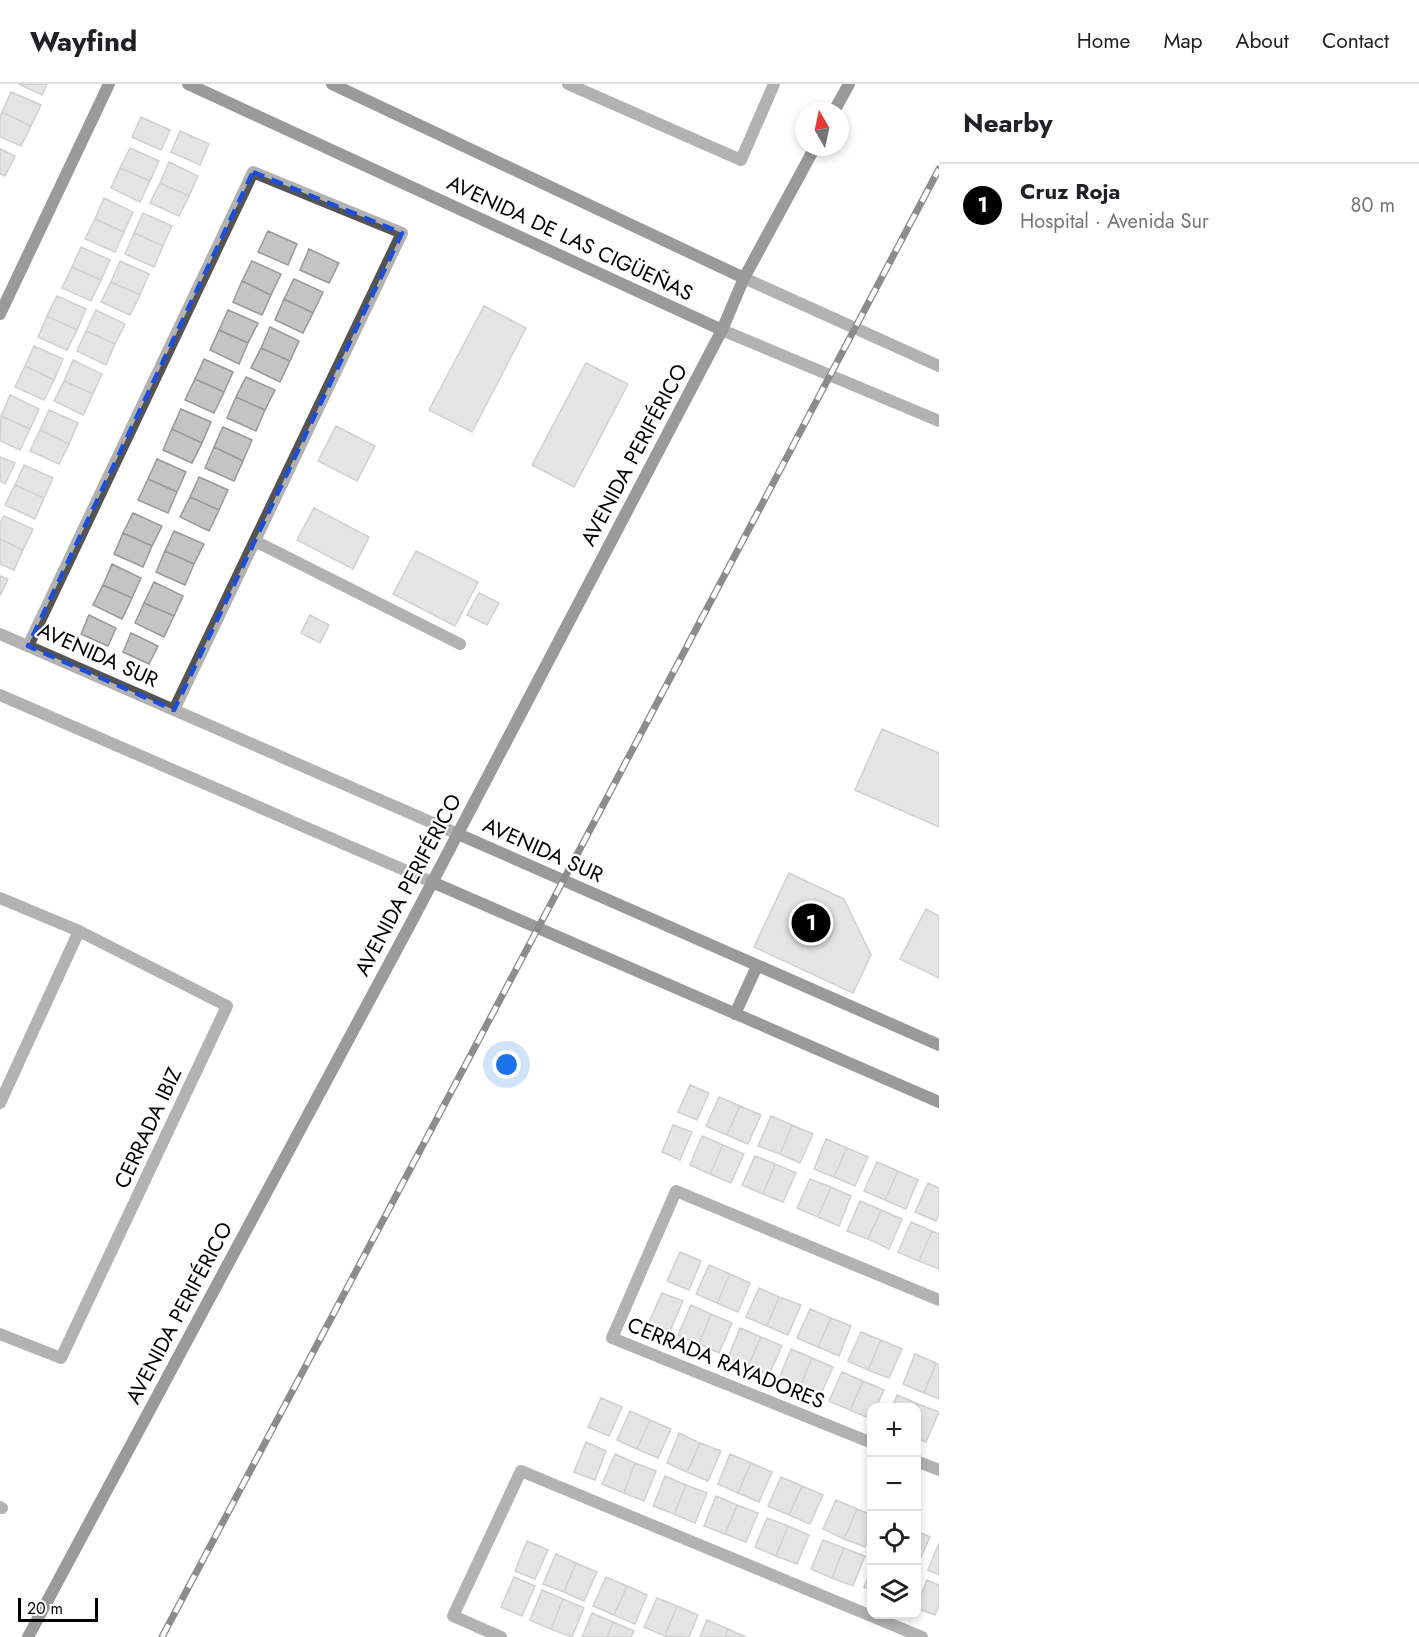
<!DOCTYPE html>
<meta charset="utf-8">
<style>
:root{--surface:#fff;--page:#f2f2f2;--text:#202124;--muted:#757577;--line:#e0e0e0;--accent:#000}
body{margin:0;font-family:Jost,sans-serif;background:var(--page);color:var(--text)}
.controls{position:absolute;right:18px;bottom:18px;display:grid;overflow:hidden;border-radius:12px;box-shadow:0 3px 9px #0003}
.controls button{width:54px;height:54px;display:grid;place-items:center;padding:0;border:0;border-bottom:2px solid var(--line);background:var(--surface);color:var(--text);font:30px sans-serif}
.compass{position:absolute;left:795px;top:18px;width:54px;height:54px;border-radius:50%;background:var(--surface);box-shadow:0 3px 9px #0003;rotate:351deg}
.scale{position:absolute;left:18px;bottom:15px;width:80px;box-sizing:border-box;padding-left:6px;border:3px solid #000;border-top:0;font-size:16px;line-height:21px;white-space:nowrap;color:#000;-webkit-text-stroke:4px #fff;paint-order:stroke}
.you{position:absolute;left:507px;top:981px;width:21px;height:21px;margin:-15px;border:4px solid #fff;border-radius:50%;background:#1a73e8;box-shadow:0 0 0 9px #1a73e833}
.badge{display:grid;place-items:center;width:39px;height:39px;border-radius:50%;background:var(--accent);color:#fff;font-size:20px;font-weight:700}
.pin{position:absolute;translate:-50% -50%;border:3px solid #fff;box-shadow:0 2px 6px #0006}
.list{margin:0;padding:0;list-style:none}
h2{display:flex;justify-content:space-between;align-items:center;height:78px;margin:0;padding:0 24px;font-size:26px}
h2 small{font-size:20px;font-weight:400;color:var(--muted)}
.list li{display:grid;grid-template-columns:39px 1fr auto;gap:18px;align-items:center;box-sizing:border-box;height:84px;padding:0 24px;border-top:2px solid var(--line)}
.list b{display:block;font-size:22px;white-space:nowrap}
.list p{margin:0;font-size:20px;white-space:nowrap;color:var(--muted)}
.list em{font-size:20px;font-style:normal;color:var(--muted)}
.icon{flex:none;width:33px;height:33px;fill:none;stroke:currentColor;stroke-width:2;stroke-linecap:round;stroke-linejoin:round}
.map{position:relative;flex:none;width:939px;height:1553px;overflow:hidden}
header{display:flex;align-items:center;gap:36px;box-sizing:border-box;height:84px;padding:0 30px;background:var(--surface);border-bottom:2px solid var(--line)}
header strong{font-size:28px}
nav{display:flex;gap:33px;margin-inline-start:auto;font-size:21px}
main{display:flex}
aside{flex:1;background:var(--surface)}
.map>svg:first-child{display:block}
</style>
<header>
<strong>Wayfind</strong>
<nav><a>Home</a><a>Map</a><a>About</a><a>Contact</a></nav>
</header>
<main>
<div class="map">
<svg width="939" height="1553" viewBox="0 0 939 1553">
<rect width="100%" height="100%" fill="#fff"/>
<path fill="#c4c4c4" stroke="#989898" stroke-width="1.5" d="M 19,0 L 47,0 L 42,11 Z
M 11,8 L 41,21 L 31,42 L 2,28 Z
M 2,28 L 31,42 L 21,62 L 0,53 L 0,33 Z
M 141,33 L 170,46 L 161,66 L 132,53 Z
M 180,47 L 209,60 L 200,81 L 171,68 Z
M 130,64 L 159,77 L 150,97 L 120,84 Z
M 0,65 L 15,72 L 5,92 L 0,90 Z
M 169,78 L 198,92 L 189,112 L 160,99 Z
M 120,84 L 150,97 L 140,118 L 111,104 Z
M 160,99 L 189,112 L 179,132 L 150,119 Z
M 104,114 L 133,128 L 124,148 L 95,135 Z
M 143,129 L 172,142 L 163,162 L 134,149 Z
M 95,135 L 124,148 L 115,168 L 85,155 Z
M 268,147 L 297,160 L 288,181 L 258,168 Z
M 134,149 L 163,162 L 154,183 L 125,170 Z
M 81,163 L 110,176 L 101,196 L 72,183 Z
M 309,165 L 339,179 L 329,199 L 300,186 Z
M 120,177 L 149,190 L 140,211 L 111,198 Z
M 252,177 L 281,190 L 271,211 L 242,197 Z
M 72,183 L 101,196 L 91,217 L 62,204 Z
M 294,195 L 323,208 L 313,229 L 284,215 Z
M 242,197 L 271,211 L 262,231 L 233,218 Z
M 111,198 L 140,211 L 130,231 L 101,218 Z
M 57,212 L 86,225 L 77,246 L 47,232 Z
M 284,215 L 313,229 L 303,249 L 275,236 Z
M 484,222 L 526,244 L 472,348 L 429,326 Z
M 96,226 L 125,240 L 115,260 L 86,247 Z
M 228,226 L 258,239 L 248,259 L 219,246 Z
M 47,232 L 77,246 L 67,266 L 38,253 Z
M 270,243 L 299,257 L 290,277 L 261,264 Z
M 219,246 L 248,259 L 239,280 L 210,266 Z
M 86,247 L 115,260 L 106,281 L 77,267 Z
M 34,262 L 63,275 L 54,296 L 25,282 Z
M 261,264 L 290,277 L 280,298 L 251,284 Z
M 204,275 L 233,288 L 224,308 L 195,295 Z
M 73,276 L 102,290 L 93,310 L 64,297 Z
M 586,279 L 628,300 L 574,403 L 532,381 Z
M 25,282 L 54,296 L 44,316 L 15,303 Z
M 246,293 L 275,306 L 265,326 L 236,313 Z
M 195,295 L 224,308 L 214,329 L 185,316 Z
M 64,297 L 93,310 L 83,331 L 54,317 Z
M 10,311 L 39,325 L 30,345 L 1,332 Z
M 236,313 L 265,326 L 256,347 L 227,334 Z
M 181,325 L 211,338 L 202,359 L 172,345 Z
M 49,326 L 78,339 L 69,360 L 40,346 Z
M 1,332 L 30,345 L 20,366 L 0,357 Z
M 336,342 L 375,362 L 357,397 L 318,377 Z
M 223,343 L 252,356 L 243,377 L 214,363 Z
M 172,345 L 202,359 L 192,379 L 163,366 Z
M 40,346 L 69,360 L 59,380 L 30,367 Z
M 214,363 L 243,377 L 234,397 L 205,384 Z
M 0,373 L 15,379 L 5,400 L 0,397 Z
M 157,375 L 186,388 L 177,408 L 148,395 Z
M 24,381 L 53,394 L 44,414 L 15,401 Z
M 199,393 L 228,406 L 219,426 L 190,413 Z
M 148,395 L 177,408 L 168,429 L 138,416 Z
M 15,401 L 44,414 L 35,435 L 5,421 Z
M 190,413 L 219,426 L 209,447 L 180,433 Z
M 314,424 L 369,453 L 353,485 L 297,456 Z
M 133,429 L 162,442 L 152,462 L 123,449 Z
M 4,432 L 33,445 L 23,466 L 0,455 L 0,439 Z
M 174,447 L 204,460 L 194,480 L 165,467 Z
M 123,449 L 152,462 L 143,483 L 114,470 Z
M 0,455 L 23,466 L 14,486 L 0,480 Z
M 165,467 L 194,480 L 185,501 L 156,488 Z
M 416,467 L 478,498 L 455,542 L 393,510 Z
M 112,480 L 141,494 L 132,514 L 103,501 Z
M 0,492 L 8,495 L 0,512 Z
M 154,498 L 183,512 L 174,532 L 144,519 Z
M 103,501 L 132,514 L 122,535 L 93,521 Z
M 479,509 L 499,519 L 487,541 L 467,531 Z
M 144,519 L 174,532 L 164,553 L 135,539 Z
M 89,531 L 116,544 L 108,562 L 81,550 Z
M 310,531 L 329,541 L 320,559 L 301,549 Z
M 131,549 L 158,562 L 149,580 L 123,568 Z
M 882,645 L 939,669 L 939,743 L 855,706 Z
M 789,789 L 844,815 L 871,871 L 853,909 L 754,863 Z
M 926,825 L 939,832 L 939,894 L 900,875 Z
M 690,1001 L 709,1009 L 697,1036 L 678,1028 Z
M 719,1013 L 740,1022 L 727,1051 L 706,1042 Z
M 740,1022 L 761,1031 L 748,1060 L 727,1051 Z
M 771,1032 L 792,1041 L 780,1070 L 758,1062 Z
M 673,1041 L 692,1048 L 680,1076 L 662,1068 Z
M 792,1041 L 813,1050 L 800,1079 L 780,1070 Z
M 702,1052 L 723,1061 L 710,1090 L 690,1081 Z
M 826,1055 L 847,1064 L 834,1093 L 814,1085 Z
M 723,1061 L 744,1070 L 731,1099 L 710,1090 Z
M 847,1064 L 868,1073 L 855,1102 L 834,1093 Z
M 755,1072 L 775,1080 L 763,1110 L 742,1101 Z
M 877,1078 L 898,1087 L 885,1116 L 864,1107 Z
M 775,1080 L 796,1089 L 783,1118 L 763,1110 Z
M 898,1087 L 918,1096 L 906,1125 L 885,1116 Z
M 810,1095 L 831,1103 L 818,1133 L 797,1124 Z
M 928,1099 L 939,1104 L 939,1130 L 936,1137 L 915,1128 Z
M 831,1103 L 851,1112 L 839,1142 L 818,1133 Z
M 860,1117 L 881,1126 L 868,1155 L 847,1147 Z
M 881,1126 L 902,1135 L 889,1165 L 868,1155 Z
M 911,1138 L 932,1147 L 919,1177 L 898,1168 Z
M 932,1147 L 939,1150 L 939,1185 L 919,1177 Z
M 680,1168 L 701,1177 L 689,1206 L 667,1197 Z
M 709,1181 L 730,1190 L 717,1219 L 696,1210 Z
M 730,1190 L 750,1199 L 738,1228 L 717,1219 Z
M 759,1204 L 779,1213 L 767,1242 L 746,1233 Z
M 662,1209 L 683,1217 L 670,1247 L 649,1238 Z
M 779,1213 L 801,1221 L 788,1251 L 767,1242 Z
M 691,1221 L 711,1230 L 699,1260 L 678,1251 Z
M 810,1225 L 831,1234 L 818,1263 L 797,1254 Z
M 711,1230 L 732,1239 L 719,1269 L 699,1260 Z
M 831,1234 L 851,1242 L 839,1272 L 818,1263 Z
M 740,1244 L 761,1253 L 748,1282 L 728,1274 Z
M 861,1248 L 881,1256 L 868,1286 L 848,1277 Z
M 761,1253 L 782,1262 L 769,1291 L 748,1282 Z
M 881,1256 L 902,1265 L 889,1294 L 868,1286 Z
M 791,1265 L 812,1274 L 800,1303 L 779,1295 Z
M 915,1270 L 936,1279 L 924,1309 L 903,1300 Z
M 812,1274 L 833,1283 L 820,1312 L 800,1303 Z
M 936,1279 L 939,1281 L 939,1315 L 924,1309 Z
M 842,1288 L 863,1297 L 850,1326 L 829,1317 Z
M 863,1297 L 884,1306 L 876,1324 L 872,1324 L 871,1335 L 850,1326 Z
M 897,1311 L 918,1320 L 916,1324 L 892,1324 Z
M 601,1314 L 622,1323 L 609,1352 L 588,1343 Z
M 918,1320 L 939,1328 L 926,1358 L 916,1354 L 916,1324 Z
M 630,1327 L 650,1336 L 637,1365 L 617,1356 Z
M 650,1336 L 671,1345 L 658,1374 L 637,1365 Z
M 679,1349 L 700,1359 L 687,1388 L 667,1379 Z
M 586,1358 L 606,1367 L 595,1396 L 574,1388 Z
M 700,1359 L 721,1367 L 708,1397 L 687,1388 Z
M 615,1370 L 635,1379 L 624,1409 L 602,1400 Z
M 730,1370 L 751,1379 L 738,1409 L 718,1400 Z
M 635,1379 L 656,1387 L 644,1417 L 624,1409 Z
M 751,1379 L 772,1388 L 759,1418 L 738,1409 Z
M 665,1392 L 686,1401 L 674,1430 L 653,1422 Z
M 781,1393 L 802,1402 L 789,1431 L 768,1422 Z
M 686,1401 L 707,1409 L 695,1439 L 674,1430 Z
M 802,1402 L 823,1411 L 810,1440 L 789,1431 Z
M 716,1412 L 737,1421 L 725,1450 L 704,1442 Z
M 836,1416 L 857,1425 L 844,1455 L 823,1445 Z
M 737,1421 L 758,1429 L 746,1458 L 725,1450 Z
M 857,1425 L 872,1431 L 872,1448 L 865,1463 L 844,1455 Z
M 767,1434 L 788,1442 L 776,1472 L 755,1463 Z
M 788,1442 L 809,1451 L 797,1480 L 776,1472 Z
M 916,1447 L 930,1453 L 917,1482 L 916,1482 Z
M 823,1456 L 844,1464 L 832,1494 L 811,1485 Z
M 527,1457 L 548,1466 L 535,1495 L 515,1487 Z
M 939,1459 L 939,1491 L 928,1486 Z
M 844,1464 L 865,1472 L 853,1502 L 832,1494 Z
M 556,1470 L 576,1479 L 564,1508 L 543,1500 Z
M 576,1479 L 597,1488 L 584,1517 L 564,1508 Z
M 872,1484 L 872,1506 L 864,1503 Z
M 514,1493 L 535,1502 L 522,1532 L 501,1523 Z
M 606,1493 L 627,1502 L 614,1531 L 593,1522 Z
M 927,1496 L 939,1501 L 939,1521 L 935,1531 L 916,1524 Z
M 627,1502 L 647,1511 L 635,1540 L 614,1531 Z
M 542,1506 L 563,1515 L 551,1545 L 530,1536 Z
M 657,1514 L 677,1522 L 665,1552 L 644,1543 Z
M 563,1515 L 584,1524 L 572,1553 L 551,1545 Z
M 677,1522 L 698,1531 L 689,1553 L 665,1552 Z
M 592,1529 L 613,1538 L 607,1553 L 582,1553 Z
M 707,1536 L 728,1545 L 725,1553 L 700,1553 Z
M 613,1538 L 634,1547 L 631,1553 L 607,1553 Z
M 728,1545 L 746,1553 L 725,1553 Z"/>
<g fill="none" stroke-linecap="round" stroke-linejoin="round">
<path stroke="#545454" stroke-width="12" d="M 568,0 L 741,76 L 774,0
M 255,457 L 460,560
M 28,562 L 253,88 L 402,149 L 174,626
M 0,814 L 79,847 L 227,922 L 61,1274 L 0,1250
M 0,1019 L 79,847
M 872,1359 L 612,1254 L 676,1107 L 939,1216
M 916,1377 L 939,1386
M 0,1423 L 2,1424
M 501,1553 L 453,1532 L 521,1387 L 922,1553"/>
<path stroke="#545454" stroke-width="12" d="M 744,194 L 939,282
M 722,246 L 939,337
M 0,550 L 458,750
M 0,611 L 432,798"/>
<path stroke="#212121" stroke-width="12" d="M 188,0 L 722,246
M 332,0 L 744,194
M 834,27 L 849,0
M 0,230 L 109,0
M 458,750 L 939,961
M 432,798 L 939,1018
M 735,930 L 757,882
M 28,1553 L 412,837 L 722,246 L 744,194 L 815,63"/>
<g stroke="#000" stroke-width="7">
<path id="rail" d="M 162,1553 L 581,763 L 939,85"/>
</g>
<use href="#rail" stroke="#fff" stroke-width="4.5" stroke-dasharray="14" stroke-linecap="butt"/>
</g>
<path d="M0 0H939V1553H0ZM 253,88 L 402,149 L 174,626 L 28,562 Z" fill="#fff" fill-opacity=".55" fill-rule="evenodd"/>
<path fill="none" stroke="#1d4ed8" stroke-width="4.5" stroke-dasharray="12 8" stroke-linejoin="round" d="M 253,88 L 402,149 L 174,626 L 28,562 Z"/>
<g text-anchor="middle" stroke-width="4.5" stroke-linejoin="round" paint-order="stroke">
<g font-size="21" fill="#000" stroke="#fff">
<text transform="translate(570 154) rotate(25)" y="7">AVENIDA DE LAS CIGÜEÑAS</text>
<text transform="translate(634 371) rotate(-62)" y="7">AVENIDA PERIFÉRICO</text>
<text transform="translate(98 571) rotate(24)" y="7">AVENIDA SUR</text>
<text transform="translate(543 766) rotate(24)" y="7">AVENIDA SUR</text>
<text transform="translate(408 801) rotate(-62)" y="7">AVENIDA PERIFÉRICO</text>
<text transform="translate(148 1044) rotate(-65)" y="7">CERRADA IBIZ</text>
<text transform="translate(179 1229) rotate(-62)" y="7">AVENIDA PERIFÉRICO</text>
<text transform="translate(726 1279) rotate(22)" y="7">CERRADA RAYADORES</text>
</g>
</g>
</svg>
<div class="controls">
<button>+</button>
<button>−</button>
<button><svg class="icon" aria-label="locate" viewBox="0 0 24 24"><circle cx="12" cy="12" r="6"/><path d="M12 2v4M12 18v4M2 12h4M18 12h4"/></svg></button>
<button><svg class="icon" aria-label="layers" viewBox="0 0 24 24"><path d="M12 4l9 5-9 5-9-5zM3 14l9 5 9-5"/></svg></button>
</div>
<svg class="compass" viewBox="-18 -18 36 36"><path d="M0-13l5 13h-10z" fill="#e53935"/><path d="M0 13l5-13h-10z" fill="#757577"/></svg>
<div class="scale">20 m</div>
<div class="you"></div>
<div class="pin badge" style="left:811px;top:839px">1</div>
</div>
<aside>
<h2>Nearby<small></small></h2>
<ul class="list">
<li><span class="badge">1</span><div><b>Cruz Roja</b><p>Hospital · Avenida Sur</p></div><em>80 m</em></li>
</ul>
</aside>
</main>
